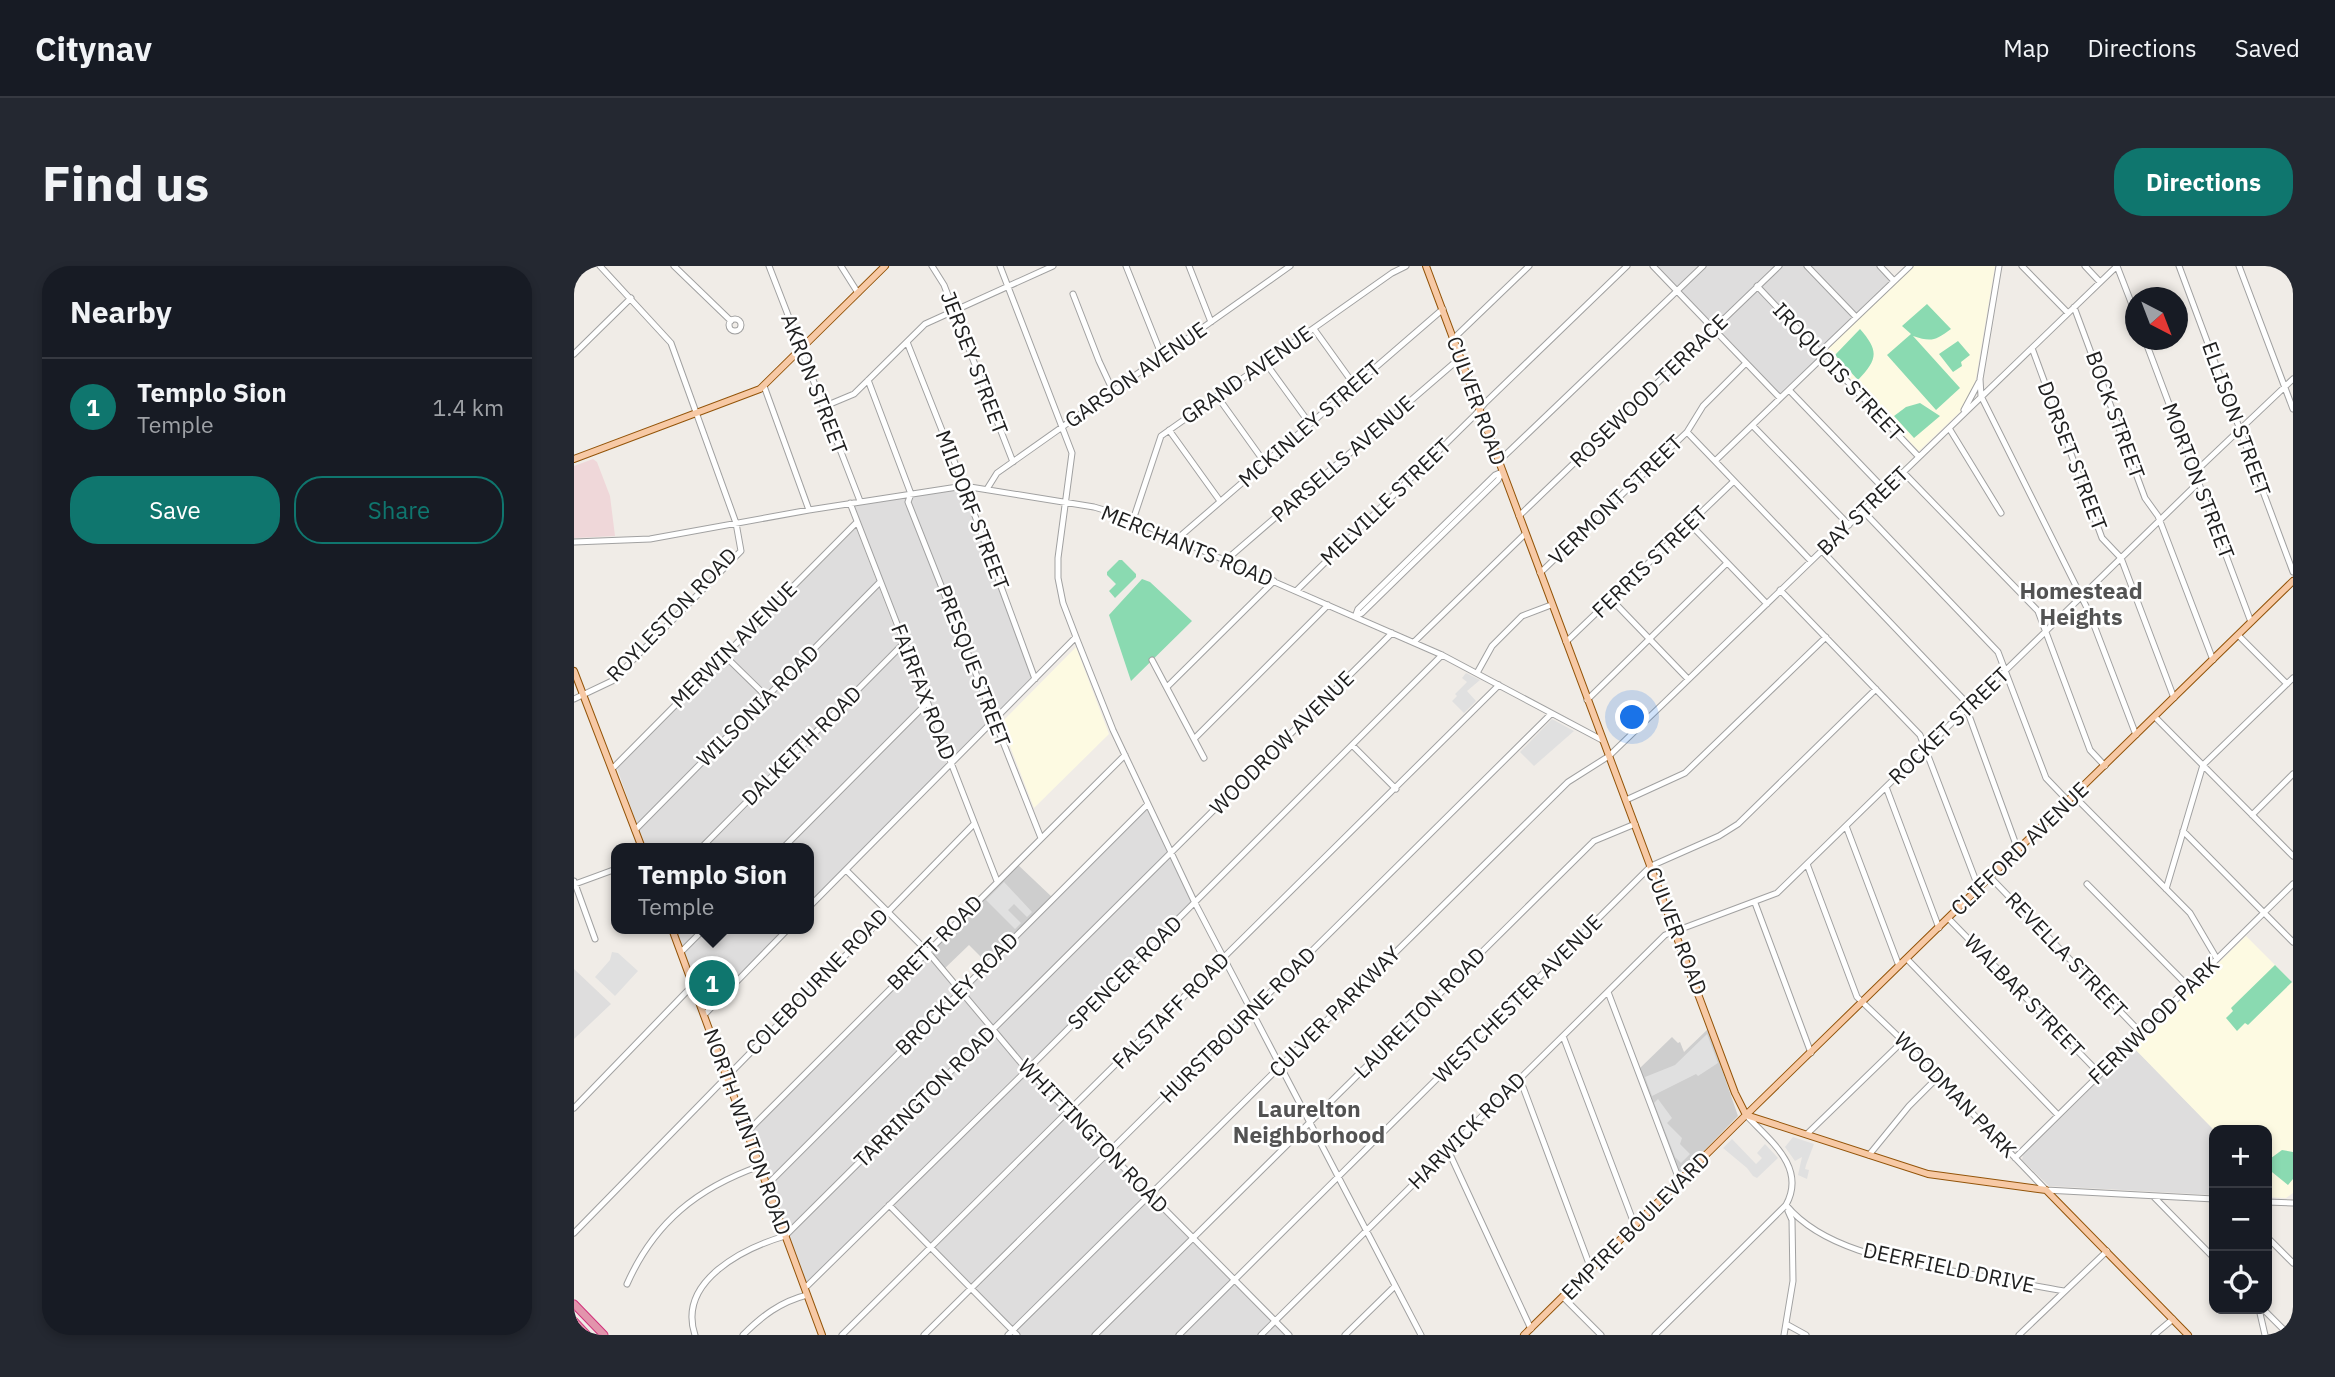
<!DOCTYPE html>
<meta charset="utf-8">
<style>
:root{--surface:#171b24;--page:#242831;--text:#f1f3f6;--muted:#9ea1a6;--line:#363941;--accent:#0f766e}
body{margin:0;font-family:"IBM Plex Sans",sans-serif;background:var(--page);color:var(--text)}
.controls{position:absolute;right:21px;bottom:21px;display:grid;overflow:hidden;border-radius:14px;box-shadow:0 4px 10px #0003}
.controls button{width:63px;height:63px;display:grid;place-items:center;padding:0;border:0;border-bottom:2px solid var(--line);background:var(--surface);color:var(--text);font:35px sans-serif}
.compass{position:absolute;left:1551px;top:21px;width:63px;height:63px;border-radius:50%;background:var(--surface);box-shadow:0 4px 10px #0003;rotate:138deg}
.you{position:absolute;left:1059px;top:452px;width:24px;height:24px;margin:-18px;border:5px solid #fff;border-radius:50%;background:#1a73e8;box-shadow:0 0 0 10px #1a73e833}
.badge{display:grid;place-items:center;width:46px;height:46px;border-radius:50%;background:var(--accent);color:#fff;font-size:23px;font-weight:700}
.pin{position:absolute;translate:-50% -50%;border:4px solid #fff;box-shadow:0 2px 7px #0006}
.popup{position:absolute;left:37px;top:577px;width:203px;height:91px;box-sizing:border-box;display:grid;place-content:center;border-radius:14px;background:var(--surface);filter:drop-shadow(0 2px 5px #0005);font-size:23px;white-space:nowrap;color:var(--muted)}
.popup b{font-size:26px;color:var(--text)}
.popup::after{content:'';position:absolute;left:50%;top:100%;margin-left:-14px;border:14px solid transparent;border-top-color:var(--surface)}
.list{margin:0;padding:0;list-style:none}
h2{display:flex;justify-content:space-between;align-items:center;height:91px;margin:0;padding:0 28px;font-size:30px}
h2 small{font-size:23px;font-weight:400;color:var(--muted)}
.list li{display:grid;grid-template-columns:46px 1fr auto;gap:21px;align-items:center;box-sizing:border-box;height:98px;padding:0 28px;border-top:2px solid var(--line)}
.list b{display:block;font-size:26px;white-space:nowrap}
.list p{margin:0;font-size:23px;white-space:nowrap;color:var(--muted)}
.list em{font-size:23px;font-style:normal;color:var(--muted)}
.actions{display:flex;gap:14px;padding:21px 28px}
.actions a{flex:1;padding:16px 0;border:2px solid var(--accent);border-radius:28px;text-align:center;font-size:24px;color:var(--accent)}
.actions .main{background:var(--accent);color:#fff}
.icon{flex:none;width:38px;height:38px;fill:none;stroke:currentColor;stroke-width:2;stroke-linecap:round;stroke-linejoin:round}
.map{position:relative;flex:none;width:1719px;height:1069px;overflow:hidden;border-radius:28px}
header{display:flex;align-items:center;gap:42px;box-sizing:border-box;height:98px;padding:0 35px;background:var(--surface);border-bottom:2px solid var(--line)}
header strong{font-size:33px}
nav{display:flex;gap:38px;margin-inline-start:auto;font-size:24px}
.intro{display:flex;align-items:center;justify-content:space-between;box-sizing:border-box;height:168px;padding:0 42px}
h1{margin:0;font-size:49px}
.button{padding:18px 32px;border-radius:28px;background:var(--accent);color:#fff;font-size:24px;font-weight:700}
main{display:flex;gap:42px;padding:0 42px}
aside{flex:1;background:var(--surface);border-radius:28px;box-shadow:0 4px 10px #0003}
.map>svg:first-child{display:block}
</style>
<header>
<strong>Citynav</strong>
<nav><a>Map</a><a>Directions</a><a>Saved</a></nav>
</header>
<div class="intro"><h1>Find us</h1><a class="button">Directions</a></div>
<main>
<aside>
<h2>Nearby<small></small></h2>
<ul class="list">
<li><span class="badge">1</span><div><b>Templo Sion</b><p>Temple</p></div><em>1.4 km</em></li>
</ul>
<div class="actions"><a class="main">Save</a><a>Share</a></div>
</aside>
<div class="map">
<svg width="1719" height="1069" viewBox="0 0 1719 1069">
<rect width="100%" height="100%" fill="#f0ece7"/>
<path fill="#dedddd" d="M 1078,0 L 1306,0 L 1320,15 L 1206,132 Z
M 390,220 L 461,413 L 377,498 L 276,237 Z
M 282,262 L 373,498 L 234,639 L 234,582 L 71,582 L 43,502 Z
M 574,538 L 621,637 L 453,804 L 715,1069 L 444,1069 L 315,939 L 231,1022 L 173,866 L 353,685 L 386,724 Z
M 101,663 L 211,663 L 162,712 L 144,693 L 121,716 Z
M 0,703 L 37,738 L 0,773 Z
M 1559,781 L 1640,864 L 1640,929 L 1475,920 L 1448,894 L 1449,889 Z"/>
<path fill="#efd7d9" d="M 19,193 L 23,196 L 36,230 L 41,270 L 0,272 L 0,200 Z"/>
<path fill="#fdfae2" d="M 1339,0 L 1421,0 L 1401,118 L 1387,145 L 1345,185 L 1250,87 Z
M 502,381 L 535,468 L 460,542 L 427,457 Z
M 1672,670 L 1719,717 L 1719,927 L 1712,932 L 1693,931 L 1693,864 L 1640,864 L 1559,781 Z"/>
<path fill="#cecece" d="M 442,597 L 479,632 L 413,697 L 395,679 L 369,704 L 353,685 Z
M 144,693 L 162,712 L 142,733 L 132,737 L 128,733 L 121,716 Z
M 1134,763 L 1164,850 L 1110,905 L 1106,906 L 1103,903 L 1065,803 L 1098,771 L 1104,777 L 1106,776 L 1110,786 Z"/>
<path fill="#8adab1" d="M 1353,38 L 1377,63 C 1361,75 1357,76 1339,70 L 1386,122 L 1362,144 L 1313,89 L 1337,68 L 1328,60 Z
M 1286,63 C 1305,85 1304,93 1284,114 L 1261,89 Z
M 1384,75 L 1396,89 L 1387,96 L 1388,100 L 1379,106 L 1365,88 Z
M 1346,137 L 1366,150 L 1340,172 L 1320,150 L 1332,141 Z
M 545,294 L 548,294 L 562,308 L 562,311 L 541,332 L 535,325 L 542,318 L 533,309 L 533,306 Z
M 568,313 L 576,316 L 618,355 L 557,415 L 535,349 Z
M 1701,699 L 1718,716 L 1674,759 L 1671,757 L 1663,765 L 1652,752 L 1659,745 L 1657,742 Z
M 1708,884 L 1719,886 L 1719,913 L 1714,919 L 1693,902 L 1693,895 Z"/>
<path fill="#e0e0e0" d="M 892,407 L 906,414 L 893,425 L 902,435 L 890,447 L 878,435 L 883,430 L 881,428 L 893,416 L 888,412 Z
M 978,453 L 1000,465 L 960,500 L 946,486 Z
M 430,616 L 458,646 L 453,651 L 440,638 L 434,644 L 447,657 L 441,663 L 412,634 Z
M 38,686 L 44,687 L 64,705 L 41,730 L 21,711 L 36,694 Z
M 1133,768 L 1144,797 L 1124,810 L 1122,808 L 1078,830 L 1071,811 L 1101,799 Z
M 1084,833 L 1098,852 L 1093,857 L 1108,872 L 1106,878 L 1116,888 L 1107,897 L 1101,891 L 1084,847 L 1080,837 Z
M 1219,871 L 1240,878 L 1232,899 L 1231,903 L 1235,904 L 1233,913 L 1224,909 L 1228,891 L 1221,895 L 1211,881 Z
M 1158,873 L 1182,898 L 1188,892 L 1183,887 L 1191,878 L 1204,892 L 1183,912 L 1179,910 L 1173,902 L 1149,882 Z"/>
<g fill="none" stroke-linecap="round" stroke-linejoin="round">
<g stroke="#a1a1a1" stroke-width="7">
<path id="minor" d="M 100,0 L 157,55
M 195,0 L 286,235
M 267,0 L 284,27
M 358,0 L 370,19 L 439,196
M 426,0 L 498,187 L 484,292 L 484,312 L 489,337 L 502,371 L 539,464 L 621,637 L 847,1069
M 552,0 L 588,90
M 615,0 L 637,56
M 1079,0 L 1206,132
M 1233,0 L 1282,51
M 1306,0 L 1320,15
M 1425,0 L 1406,113 L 1407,130 L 1515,346 L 1562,469
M 1448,0 L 1494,47
M 1511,0 L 1526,16
M 1543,0 L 1562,49
M 1605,0 L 1719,306
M 1665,0 L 1719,143
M 1183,20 L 1345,191
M 499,28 L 525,95 L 539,125
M 1500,41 L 1571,232 L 1584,250 L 1639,394
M155 59a6 6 0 1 1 12 0a6 6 0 1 1-12 0Z
M 740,63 L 781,120
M 879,73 L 955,0
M 1571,74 L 1677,356
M 333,76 L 390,220 L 461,413
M 1458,82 L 1528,272 L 1547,292 L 1600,432
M 1246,86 L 1336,0
M 0,88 L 57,32
M 691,96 L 736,158
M 294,114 L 337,228 L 334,236 L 467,572
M 190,120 L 235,244
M 1215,124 L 1311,224
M 643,130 L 691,197
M 249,141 L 280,128 L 351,58 L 479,0
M 1390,144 L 1405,116
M 1179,160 L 1275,259
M 1375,162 L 1427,247
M 595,164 L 646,235
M 1113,166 L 1237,295
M 925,195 L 1129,0
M 1141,195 L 1249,91
M 1329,206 L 1464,345 L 1516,484 L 1531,500
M 1620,207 L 1719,113
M 413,223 L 423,207 L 716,0
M 276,237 L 423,615
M 1289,245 L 1424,386 L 1472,512 L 1494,535
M 945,250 L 1205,0
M 559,254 L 587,170 L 818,7 L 832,0
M 1116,258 L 1193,338
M 603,273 L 869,43
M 0,276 L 76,273 L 235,244 L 390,220 L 520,241 L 547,249 L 868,389 L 1028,474
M 1248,285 L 1389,433 L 1444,584
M 652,294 L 886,92
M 966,307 L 1113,166 L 1129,140 L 1172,97
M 1206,324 L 1346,469 L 1405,623
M 722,325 L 901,149 L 911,137 L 1053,0
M 1037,333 L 1114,413
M 782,350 L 788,347 L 924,214 L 928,206
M 781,351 L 784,343 L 921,209 L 928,206
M 1664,369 L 1713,418
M 840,376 L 951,268
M 992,376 L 1160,215
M 150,389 L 193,431
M 578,394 L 630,492
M 903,407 L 918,380 L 948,350 L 977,339
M 593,421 L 700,315
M 0,433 L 38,415 L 167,285 L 162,257 L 97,77 L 26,0
M 1013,434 L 1153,297
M 1581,451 L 1719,590
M 620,473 L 754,339
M 778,479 L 822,523
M 38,503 L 283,256
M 1312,521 L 1365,662
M 1500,530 L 1616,647 L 1643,693
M 1052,534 L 1111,507 L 1252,371
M 1678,549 L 1719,508
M 1272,560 L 1325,700
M 61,564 L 306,316
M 1609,565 L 1719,676
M 127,582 L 330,377
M 209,582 L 353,437
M 1233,598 L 1283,731 L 1329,775 L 1472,924 L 1640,933
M 272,604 L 353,685 L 453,804 L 715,1069
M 1416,611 L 1568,768
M 0,615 L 21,673
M 1,618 L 42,603
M 1513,618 L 1615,721
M 1592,623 L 1629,499 L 1719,412
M 1181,637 L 1237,787
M 234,642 L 502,371
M 1374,652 L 1526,808
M 107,686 L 130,663
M 1333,693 L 1484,849
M 1034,726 L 1106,916
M 130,749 L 214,663
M 989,770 L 1061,960
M 946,813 L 1017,1003
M 0,842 L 119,719
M 173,866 L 551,489
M 1233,868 L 1329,775
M 874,884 L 957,1063
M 1295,889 L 1335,840 L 1364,811
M 1441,892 L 1719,618
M 193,919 L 574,538
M 1579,930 L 1640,992
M 1693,936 L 1719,937
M 315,939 L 443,1069
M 1212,939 C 1251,986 1328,996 1384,1006 C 1420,1012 1455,1019 1490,1025
M 0,967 L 400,558
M 1693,971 L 1719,997
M 53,1018 C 80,957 123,922 186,900
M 231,1022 L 453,804 L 868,389
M 989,1031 L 1027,1069
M 1685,1043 L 1691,1069
M 1689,1043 L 1715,1069
M 1212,1058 L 1232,1069
M 121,1069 C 103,1015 170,982 211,970 L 818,367
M 169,1069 C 188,1050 206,1036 233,1029
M 268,1069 L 925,419
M 350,1069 L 977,448
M 434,1069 L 994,516 L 1035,490 L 1543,0
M 521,1069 L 1020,575 L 1061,558
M 605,1069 L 1077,600 L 1145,570 L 1164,558 L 1302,423
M 687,1069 L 1091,669 L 1203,627 L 1624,217
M 771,1069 L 821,1020
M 1081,1069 L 1212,939 C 1233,901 1195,874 1172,849
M 1210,1069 L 1219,1015 L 1218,954 L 1214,945
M 1445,1069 L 1533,985
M 1580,1069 L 1599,1053"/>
</g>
<g stroke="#935409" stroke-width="8">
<path id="major" d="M 852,0 L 1161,827 L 1172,849 L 1354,908 L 1472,924 L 1614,1069
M 0,193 L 186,123 L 311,0
M 0,405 L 68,582
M 98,663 L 248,1069
M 950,1069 L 1172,849 L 1719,315"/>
</g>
<g stroke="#d1317c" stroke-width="9">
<path id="highway" d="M 0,1038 L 30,1069
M 0,1055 L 13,1069"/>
</g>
<use href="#minor" stroke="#fff" stroke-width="5"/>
<use href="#major" stroke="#f7c9a5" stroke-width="6"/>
<use href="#highway" stroke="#e294ac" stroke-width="7"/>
</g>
<g text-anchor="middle" stroke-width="5" stroke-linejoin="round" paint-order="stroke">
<g font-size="21" fill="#202020" stroke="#fff">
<text transform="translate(400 97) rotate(69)" y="7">JERSEY STREET</text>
<text transform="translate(1264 106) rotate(47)" y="7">IROQUOIS STREET</text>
<text transform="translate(562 109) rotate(-35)" y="7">GARSON AVENUE</text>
<text transform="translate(673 109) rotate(-35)" y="7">GRAND AVENUE</text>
<text transform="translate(240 118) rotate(69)" y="7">AKRON STREET</text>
<text transform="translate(1075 125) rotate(-44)" y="7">ROSEWOOD TERRACE</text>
<text transform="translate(902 135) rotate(70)" y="7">CULVER ROAD</text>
<text transform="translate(1541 149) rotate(70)" y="7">BOCK STREET</text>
<text transform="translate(1662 153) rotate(70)" y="7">ELLISON STREET</text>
<text transform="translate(736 158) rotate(-41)" y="7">MCKINLEY STREET</text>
<text transform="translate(1498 190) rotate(69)" y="7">DORSET STREET</text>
<text transform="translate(769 193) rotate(-41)" y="7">PARSELLS AVENUE</text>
<text transform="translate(1624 215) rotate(69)" y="7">MORTON STREET</text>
<text transform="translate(1042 234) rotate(-44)" y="7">VERMONT STREET</text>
<text transform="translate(812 236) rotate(-44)" y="7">MELVILLE STREET</text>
<text transform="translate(398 244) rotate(69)" y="7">MILDORF STREET</text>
<text transform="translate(1289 245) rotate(-44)" y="7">BAY STREET</text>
<text transform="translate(613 280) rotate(22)" y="7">MERCHANTS ROAD</text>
<text transform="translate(1076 296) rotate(-44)" y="7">FERRIS STREET</text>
<text transform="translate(98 349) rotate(-46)" y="7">ROYLESTON ROAD</text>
<text transform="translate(160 379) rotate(-45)" y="7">MERWIN AVENUE</text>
<text transform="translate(399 400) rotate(69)" y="7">PRESQUE STREET</text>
<text transform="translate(349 426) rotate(69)" y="7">FAIRFAX ROAD</text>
<text transform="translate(184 440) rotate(-45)" y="7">WILSONIA ROAD</text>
<text transform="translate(1375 460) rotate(-44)" y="7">ROCKET STREET</text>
<text transform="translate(708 477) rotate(-45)" y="7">WOODROW AVENUE</text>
<text transform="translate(228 480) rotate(-45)" y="7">DALKEITH ROAD</text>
<text transform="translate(1446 583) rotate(-44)" y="7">CLIFFORD AVENUE</text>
<text transform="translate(1102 665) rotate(69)" y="7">CULVER ROAD</text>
<text transform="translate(361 677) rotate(-45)" y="7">BRETT ROAD</text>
<text transform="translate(1492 689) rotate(46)" y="7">REVELLA STREET</text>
<text transform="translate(551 707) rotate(-45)" y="7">SPENCER ROAD</text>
<text transform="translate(243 716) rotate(-46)" y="7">COLEBOURNE ROAD</text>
<text transform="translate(383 728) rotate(-45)" y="7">BROCKLEY ROAD</text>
<text transform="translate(1450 730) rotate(46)" y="7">WALBAR STREET</text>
<text transform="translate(944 733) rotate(-45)" y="7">WESTCHESTER AVENUE</text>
<text transform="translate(597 745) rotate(-45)" y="7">FALSTAFF ROAD</text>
<text transform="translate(761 746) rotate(-45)" y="7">CULVER PARKWAY</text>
<text transform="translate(846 747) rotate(-45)" y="7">LAURELTON ROAD</text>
<text transform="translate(1580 755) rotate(-44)" y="7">FERNWOOD PARK</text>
<text transform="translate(664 759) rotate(-45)" y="7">HURSTBOURNE ROAD</text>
<text transform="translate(1381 829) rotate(46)" y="7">WOODMAN PARK</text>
<text transform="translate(351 831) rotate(-45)" y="7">TARRINGTON ROAD</text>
<text transform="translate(893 865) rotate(-45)" y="7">HARWICK ROAD</text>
<text transform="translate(173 866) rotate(70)" y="7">NORTH WINTON ROAD</text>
<text transform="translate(519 870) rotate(46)" y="7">WHITTINGTON ROAD</text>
<text transform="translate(1062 960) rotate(-45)" y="7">EMPIRE BOULEVARD</text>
<text transform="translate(1375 1002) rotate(12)" y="7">DEERFIELD DRIVE</text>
</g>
<g font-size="23" font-weight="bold" fill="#535353" stroke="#fff">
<text x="1507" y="333">Homestead<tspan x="1507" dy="26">Heights</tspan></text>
<text x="735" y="851">Laurelton<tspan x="735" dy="26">Neighborhood</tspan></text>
</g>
</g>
</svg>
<div class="controls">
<button>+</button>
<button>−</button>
<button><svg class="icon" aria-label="locate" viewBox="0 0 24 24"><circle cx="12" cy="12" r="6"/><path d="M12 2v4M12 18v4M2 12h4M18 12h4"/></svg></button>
</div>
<svg class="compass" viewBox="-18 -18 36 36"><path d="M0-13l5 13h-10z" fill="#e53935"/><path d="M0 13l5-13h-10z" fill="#9ea1a6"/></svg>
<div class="you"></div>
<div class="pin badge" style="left:138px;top:717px">1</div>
<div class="popup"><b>Templo Sion</b>Temple</div>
</div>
</main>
